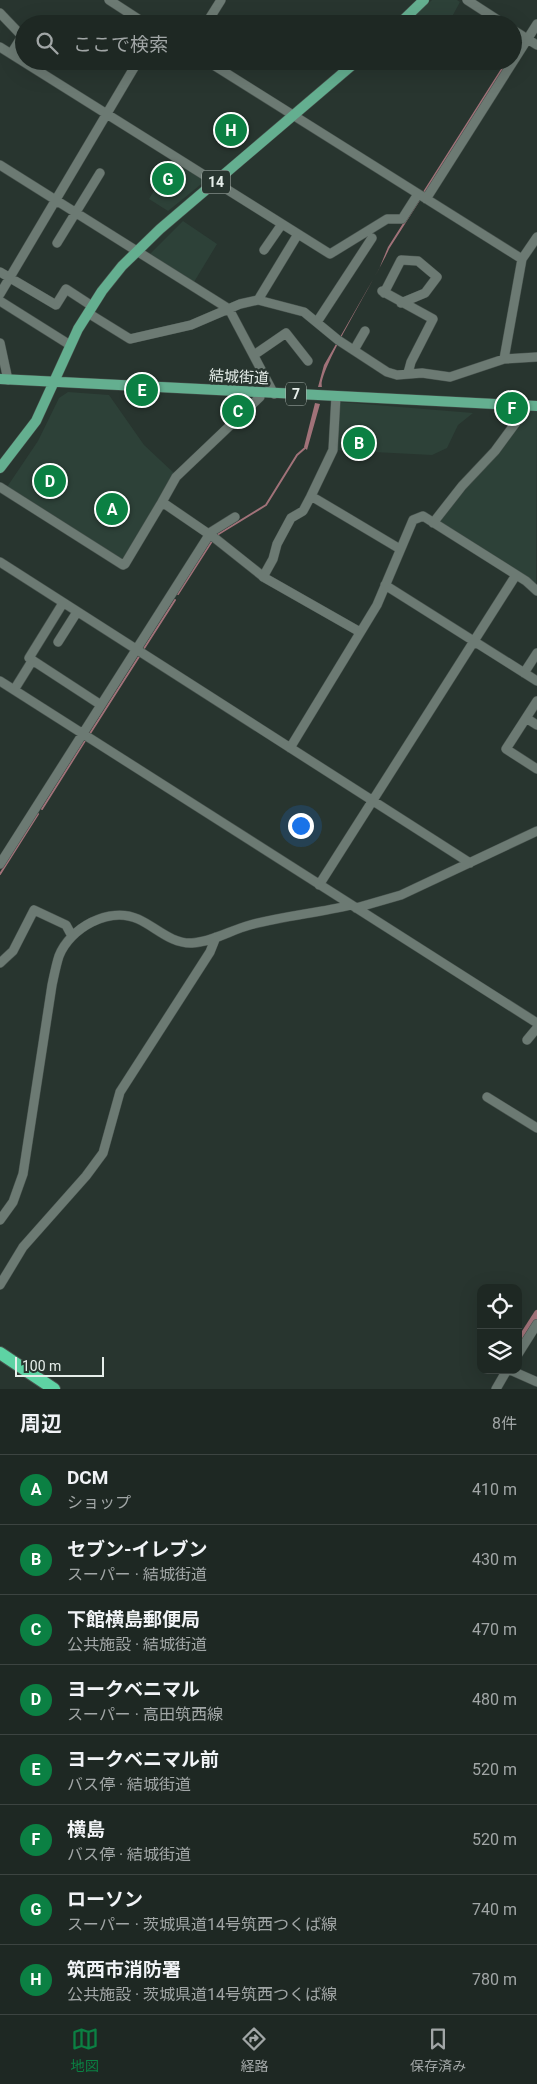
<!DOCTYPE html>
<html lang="ja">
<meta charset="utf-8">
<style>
:root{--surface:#1e2823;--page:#26302b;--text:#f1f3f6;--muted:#a1a6a6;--line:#3c4441;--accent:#0b8043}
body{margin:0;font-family:Roboto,"Noto Sans JP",sans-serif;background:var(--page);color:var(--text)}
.controls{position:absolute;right:15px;bottom:15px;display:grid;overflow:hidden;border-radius:10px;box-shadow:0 5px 20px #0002}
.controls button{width:45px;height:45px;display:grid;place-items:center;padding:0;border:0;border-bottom:1px solid var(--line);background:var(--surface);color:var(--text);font:25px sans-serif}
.scale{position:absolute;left:15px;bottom:12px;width:89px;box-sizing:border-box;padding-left:5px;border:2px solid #e6eeea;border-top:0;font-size:14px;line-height:18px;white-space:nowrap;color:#e6eeea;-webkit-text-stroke:4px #28352f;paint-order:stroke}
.you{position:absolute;left:300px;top:825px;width:18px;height:18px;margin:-12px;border:4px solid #fff;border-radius:50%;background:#1a73e8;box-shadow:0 0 0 8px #1a73e833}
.badge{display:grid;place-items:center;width:32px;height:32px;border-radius:50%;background:var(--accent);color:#fff;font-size:16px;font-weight:700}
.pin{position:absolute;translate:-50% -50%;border:2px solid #fff;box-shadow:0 1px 5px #0006}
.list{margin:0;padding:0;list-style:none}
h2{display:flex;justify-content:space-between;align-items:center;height:65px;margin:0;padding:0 20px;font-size:21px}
h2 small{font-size:16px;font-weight:400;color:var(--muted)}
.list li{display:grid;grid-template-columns:32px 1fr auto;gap:15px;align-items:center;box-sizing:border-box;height:70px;padding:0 20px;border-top:1px solid var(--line)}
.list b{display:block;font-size:19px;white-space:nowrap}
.list p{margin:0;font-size:16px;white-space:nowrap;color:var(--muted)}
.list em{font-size:16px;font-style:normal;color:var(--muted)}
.icon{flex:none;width:28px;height:28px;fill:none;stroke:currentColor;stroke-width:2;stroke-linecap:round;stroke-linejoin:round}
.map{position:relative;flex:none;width:537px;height:1389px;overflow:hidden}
.search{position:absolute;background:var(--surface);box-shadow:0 5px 20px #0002;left:15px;right:15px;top:15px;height:55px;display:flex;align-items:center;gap:12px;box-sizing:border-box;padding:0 18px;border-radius:28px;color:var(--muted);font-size:19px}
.sheet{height:625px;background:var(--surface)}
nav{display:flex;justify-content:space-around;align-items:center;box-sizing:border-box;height:70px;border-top:1px solid var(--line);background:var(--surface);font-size:14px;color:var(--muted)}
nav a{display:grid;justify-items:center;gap:2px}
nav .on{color:var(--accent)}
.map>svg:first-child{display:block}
</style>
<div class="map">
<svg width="537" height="1389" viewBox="0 0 537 1389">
<rect width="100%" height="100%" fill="#28352f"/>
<path fill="#2d4138" d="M 432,0 L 457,0 L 460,2 L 448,24 L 406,24 Z
M 172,160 L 205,181 L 168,211 L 149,199 Z
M 183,221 L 217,244 L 194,282 L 149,255 Z
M 68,392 L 109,395 L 144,445 L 176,475 L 124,563 L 7,487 L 38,441 L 59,398 Z
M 339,402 L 473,413 L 458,425 L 447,448 L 432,455 L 335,450 Z
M 529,411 L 537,412 L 536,585 L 437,523 Z"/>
<path fill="#a17279" d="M 506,61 L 509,61 L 389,249 C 379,273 317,372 322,387 L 318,387 L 324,365 L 379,269 L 388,247 Z
M 315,403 L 320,404 L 307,450 L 304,447 Z"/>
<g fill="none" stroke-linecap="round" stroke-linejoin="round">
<path stroke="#a17279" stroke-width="2" d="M 217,535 L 266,505 L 297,455 L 305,448
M 178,594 L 212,541
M 143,650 L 175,600
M 89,735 L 140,655
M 42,809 L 86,739
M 0,874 L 38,814"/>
<path stroke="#a17279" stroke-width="6" d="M 521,1338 L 537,1313"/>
<g stroke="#48534e" stroke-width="10">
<path id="minor" d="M 109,0 L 146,24
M 467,0 L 504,24
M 0,13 L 21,35 L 21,38 L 11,54
M 206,24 L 221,0
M 513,30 L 537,45
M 0,47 L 330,254 L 387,219 L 402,219 L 418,194
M 207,61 L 522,259
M 0,165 L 229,309 L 274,394
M 426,199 L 537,24
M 57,243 L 100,173
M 264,250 L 282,224
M 0,272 L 56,305 L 66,289 L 92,306
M 382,291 L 433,319 L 411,362 L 408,373
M 384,293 L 401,260 L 418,261 L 437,277 L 425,293 L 401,303
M 0,294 L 138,61
M 258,300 L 298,234
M 0,301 L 70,345
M 88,313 L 130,339 L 191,325 L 240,304 L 258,300 L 304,312 L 338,340 L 387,372 L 397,375 L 422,373 L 450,377 L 504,359 L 537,357
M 317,322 L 372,238
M 0,343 L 8,380
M 354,350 L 365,331
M 254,355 L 286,333 L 308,361
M 504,359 L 522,259 L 537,237
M 260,393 L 260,397 L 176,477 L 162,502 L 216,539 L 265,578 L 360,632
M 336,396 L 333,450 L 311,496 L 400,549
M 0,487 L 123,565 L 125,564 L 162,502
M 433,523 L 462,486 L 495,451 L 528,406
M 0,562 L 470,863
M 263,577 L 273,559 L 277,544 L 291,518 L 303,511 L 311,496
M 385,585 L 537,681
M 63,603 L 29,658 L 101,705
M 58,642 L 77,612
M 524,673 L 537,653
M 0,681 L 537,1023
M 14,690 L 32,661
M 537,701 L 506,749 L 537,769
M 526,718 L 537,725
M 290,748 L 377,605 L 413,520 L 423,516 L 526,581 L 537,591
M 0,864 L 211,532 L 235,517
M 319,885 L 516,575
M 356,908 L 401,895 L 537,831
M 0,963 L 13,951 L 34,910 L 66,925 L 72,936
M 527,1040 L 537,1028
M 487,1097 L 537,1128
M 0,1220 L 13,1202 L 23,1174 L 52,985 C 54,976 56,965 59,956 C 70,928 109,906 138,919 C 156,927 171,944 192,943 C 212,942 231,930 250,925 C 283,916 318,913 351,905
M 0,1285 L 23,1247 L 86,1176 L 103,1153 L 120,1092 L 210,952 L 216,937
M 518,1354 L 537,1324
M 510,1370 L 537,1382
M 496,1389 L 507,1370"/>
</g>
<g stroke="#48534e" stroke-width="11">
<path id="major" d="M 399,24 L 424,0
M 0,379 L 537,406
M 0,468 L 36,421 L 78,329 L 102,291 L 122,266 L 160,229 L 357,61"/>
</g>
<g stroke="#48534e" stroke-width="14">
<path id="highway" d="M 0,1353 L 54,1389"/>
</g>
<use href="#minor" stroke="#6c7a73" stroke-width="9"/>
<use href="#major" stroke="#64af90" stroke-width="10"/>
<use href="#highway" stroke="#5ed3a4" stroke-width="12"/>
</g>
<g text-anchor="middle" stroke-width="5" stroke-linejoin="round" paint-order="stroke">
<g fill="#28352f" stroke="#adb6b2" stroke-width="1">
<rect x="202" y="170.5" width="28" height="23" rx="4"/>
<rect x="286" y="382.5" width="20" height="23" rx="4"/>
</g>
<g font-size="14" font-weight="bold" fill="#e6eeea">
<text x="216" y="187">14</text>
<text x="296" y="399">7</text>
</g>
<g font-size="15" fill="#e6eeea" stroke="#28352f">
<text transform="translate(239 377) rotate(3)" y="5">結城街道</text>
</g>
</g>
</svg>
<div class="controls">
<button><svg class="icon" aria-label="locate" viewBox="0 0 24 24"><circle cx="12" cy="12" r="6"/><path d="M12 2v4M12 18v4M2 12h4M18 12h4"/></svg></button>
<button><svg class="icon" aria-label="layers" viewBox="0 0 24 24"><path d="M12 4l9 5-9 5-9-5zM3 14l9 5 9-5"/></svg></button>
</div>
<div class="scale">100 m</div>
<div class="you"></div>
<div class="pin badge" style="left:112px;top:509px">A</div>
<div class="pin badge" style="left:359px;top:443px">B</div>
<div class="pin badge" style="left:238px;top:411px">C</div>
<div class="pin badge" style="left:50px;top:481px">D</div>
<div class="pin badge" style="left:142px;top:390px">E</div>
<div class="pin badge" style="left:512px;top:408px">F</div>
<div class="pin badge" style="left:168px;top:179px">G</div>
<div class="pin badge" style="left:231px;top:130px">H</div>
<div class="search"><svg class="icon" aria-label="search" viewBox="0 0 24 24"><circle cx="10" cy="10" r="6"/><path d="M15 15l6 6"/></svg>ここで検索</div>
</div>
<section class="sheet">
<h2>周辺<small>8件</small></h2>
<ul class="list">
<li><span class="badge">A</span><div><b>DCM</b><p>ショップ</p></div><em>410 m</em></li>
<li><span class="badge">B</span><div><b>セブン-イレブン</b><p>スーパー · 結城街道</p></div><em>430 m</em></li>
<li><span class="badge">C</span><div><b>下館横島郵便局</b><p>公共施設 · 結城街道</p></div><em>470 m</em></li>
<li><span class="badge">D</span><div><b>ヨークベニマル</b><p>スーパー · 高田筑西線</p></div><em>480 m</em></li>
<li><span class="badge">E</span><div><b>ヨークベニマル前</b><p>バス停 · 結城街道</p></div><em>520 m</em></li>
<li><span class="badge">F</span><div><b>横島</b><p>バス停 · 結城街道</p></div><em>520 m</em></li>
<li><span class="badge">G</span><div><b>ローソン</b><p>スーパー · 茨城県道14号筑西つくば線</p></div><em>740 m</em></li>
<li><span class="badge">H</span><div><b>筑西市消防署</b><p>公共施設 · 茨城県道14号筑西つくば線</p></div><em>780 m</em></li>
</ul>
</section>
<nav>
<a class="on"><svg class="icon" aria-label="map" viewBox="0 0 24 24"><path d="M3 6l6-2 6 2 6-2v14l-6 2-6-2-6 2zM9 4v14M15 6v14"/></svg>地図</a>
<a><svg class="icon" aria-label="directions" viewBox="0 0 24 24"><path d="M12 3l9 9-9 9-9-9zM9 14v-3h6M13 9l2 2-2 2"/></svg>経路</a>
<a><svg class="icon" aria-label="saved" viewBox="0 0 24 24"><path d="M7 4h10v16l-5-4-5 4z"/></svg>保存済み</a>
</nav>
